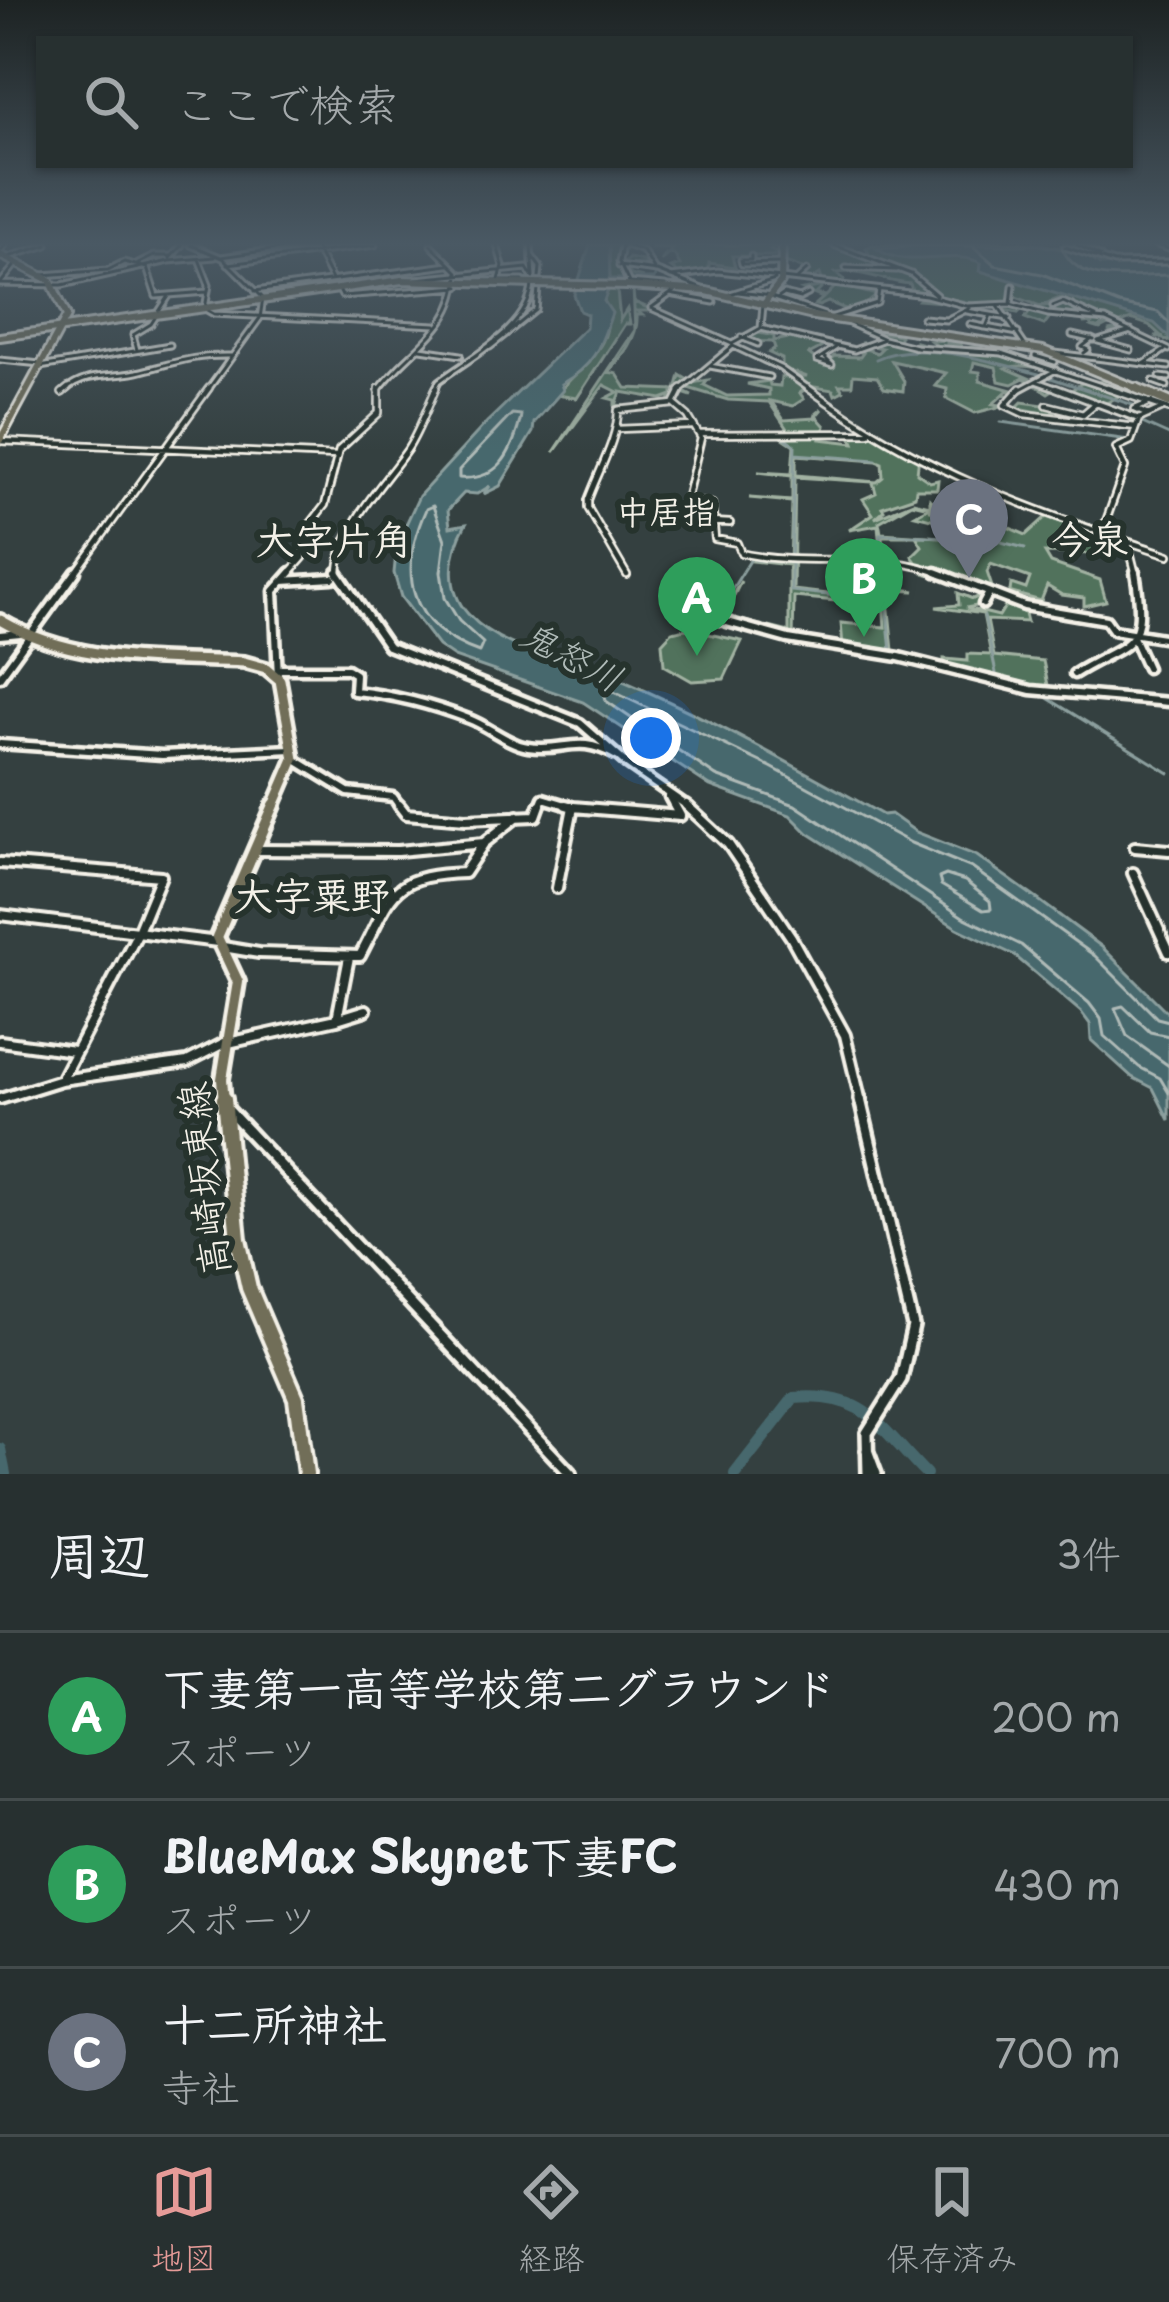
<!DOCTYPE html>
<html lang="ja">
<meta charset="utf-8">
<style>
:root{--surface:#273030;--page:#333c3c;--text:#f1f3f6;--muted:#a4a9ab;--line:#434b4c;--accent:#e69b98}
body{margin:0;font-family:"Playpen Sans","Klee One",sans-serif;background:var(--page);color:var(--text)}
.you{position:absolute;left:651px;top:738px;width:42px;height:42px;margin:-30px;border:9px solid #fff;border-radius:50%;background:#1a73e8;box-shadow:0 0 0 18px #1a73e833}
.badge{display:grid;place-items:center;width:78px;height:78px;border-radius:50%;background:var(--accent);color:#fff;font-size:39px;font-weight:700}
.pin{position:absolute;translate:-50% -99px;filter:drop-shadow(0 3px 6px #0008)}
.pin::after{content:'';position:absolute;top:63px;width:42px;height:36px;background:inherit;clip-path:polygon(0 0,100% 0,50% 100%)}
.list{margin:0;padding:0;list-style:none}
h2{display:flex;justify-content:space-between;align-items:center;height:156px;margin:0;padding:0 48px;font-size:51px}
h2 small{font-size:39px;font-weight:400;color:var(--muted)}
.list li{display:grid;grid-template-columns:78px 1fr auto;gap:36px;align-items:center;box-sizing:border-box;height:168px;padding:0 48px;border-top:3px solid var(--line)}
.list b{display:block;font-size:45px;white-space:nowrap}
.list p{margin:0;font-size:39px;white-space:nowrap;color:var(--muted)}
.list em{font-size:39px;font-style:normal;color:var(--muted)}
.icon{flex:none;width:66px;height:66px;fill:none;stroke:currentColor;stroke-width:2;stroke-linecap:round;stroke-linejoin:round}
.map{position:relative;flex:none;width:1169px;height:1474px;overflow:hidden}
.search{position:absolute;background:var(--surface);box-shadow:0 3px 9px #0004;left:36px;right:36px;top:36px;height:132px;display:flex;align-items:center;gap:30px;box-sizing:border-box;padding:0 42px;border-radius:0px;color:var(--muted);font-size:45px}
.sheet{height:660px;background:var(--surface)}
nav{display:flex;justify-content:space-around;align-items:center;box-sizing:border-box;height:168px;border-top:3px solid var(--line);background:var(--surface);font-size:33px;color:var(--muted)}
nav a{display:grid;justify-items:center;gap:6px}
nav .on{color:var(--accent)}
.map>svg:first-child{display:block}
</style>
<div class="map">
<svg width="1169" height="1474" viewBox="0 0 1169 1474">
<rect width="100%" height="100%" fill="#344040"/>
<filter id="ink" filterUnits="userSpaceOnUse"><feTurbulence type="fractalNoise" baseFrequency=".00833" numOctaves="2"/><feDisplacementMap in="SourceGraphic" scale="24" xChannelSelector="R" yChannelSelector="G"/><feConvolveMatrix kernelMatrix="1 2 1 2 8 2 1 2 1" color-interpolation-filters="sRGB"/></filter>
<g filter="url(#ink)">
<path fill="#51725c" stroke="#a2b2a2" stroke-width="3" fill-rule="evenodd" d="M 609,245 L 621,245 L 618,263 L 623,275 L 621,267 L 629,258 L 648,262 L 625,267 L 631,275 L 643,278 L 616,281 L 620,320 L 627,309 L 630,324 L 625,324 L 577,398 L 557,395 C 576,367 621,346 604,300 L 610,286 Z
M 653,245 L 780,245 L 770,250 L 776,253 L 773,256 L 732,256 L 735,267 L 709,263 L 709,271 L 679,274 L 671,268 L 680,265 L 674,254 L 666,254 L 661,261 L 673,249 L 652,248 Z
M 782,245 L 833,245 L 870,256 L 866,248 L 873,245 C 930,245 1060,230 1096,264 L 1169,263 L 1169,341 L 1155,336 L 1161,336 L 1149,325 L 1131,319 L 1121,323 L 1133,330 L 1111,339 L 1106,337 L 1114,333 L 1108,331 L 1126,328 L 1108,325 L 1100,329 L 1091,326 L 1093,322 L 1083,323 L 1089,319 L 1104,322 L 1101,326 L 1117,323 L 1092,315 L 1057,315 L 1055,310 L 1044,325 L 1025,318 L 1030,312 L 1041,313 L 1032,307 L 1074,303 L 1060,298 L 1040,306 L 1011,295 L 1009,304 L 1022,309 L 1018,313 L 938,296 L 933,295 L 943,302 L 919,300 L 924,295 L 913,293 L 910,284 C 882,282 864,269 836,273 L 844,279 L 844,287 L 877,295 L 870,301 L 873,304 L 845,309 L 828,302 L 819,306 L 815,305 L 823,298 L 803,290 L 824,286 L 816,294 L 826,296 L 837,285 L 822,280 L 820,274 L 810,280 L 798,279 L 807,270 L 783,261 Z
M 627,285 L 670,289 L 633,290 L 634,302 L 655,311 L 637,311 L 642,315 L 637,315 C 639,337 620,359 609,372 L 617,374 L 626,388 L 676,390 L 680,375 L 693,383 L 708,380 L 704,385 L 727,396 L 769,395 L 769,389 L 747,384 L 769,381 L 770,385 L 780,386 L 781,377 L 807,377 L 782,368 L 782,359 L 769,353 L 775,348 L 773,342 L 738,341 L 754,332 L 774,336 L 774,341 L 799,336 L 828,344 L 809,354 L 824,366 L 834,356 L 860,357 L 863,353 L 856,350 L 863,348 L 877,353 L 882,348 L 860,343 L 881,341 L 869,332 L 875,334 L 872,330 L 875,327 L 878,332 L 900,335 L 900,344 L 916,347 L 916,342 L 941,349 L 931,341 L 947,340 L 947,343 L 961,344 L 961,349 L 982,345 L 982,351 L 990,347 L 985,342 L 993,343 L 989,352 L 1093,384 L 1108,379 L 1101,386 L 1124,393 L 1103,405 L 1067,393 L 1082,383 C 1055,374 1032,361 1006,368 L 1054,389 L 1048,393 L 1024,378 L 1012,384 L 999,381 L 996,367 L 974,362 L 972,371 L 980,372 L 980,381 L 1015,391 L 1012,397 L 1007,395 L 1012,394 L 1008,390 L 993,404 L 1017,407 L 1022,402 L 1066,408 L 1053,412 L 1056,416 L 1006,405 L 975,413 L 946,398 L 947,389 L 935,386 L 946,373 L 892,361 L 904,381 L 903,391 L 884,388 L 877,377 L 853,375 L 852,385 L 839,385 L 843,391 L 835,395 L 833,390 L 809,386 L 800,393 L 804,399 L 793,406 L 771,401 L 784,420 L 815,418 L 816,414 L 822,409 L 816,416 L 825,426 L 820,439 L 854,443 L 850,433 L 872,433 L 919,455 L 917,473 L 930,482 L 938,480 L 937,489 L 916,489 L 915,496 L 882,507 L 884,510 L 875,518 L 913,502 L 930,506 L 930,499 L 933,501 L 930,510 L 937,512 L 941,499 L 950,499 L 948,516 L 938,515 L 939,521 L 915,515 L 929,507 L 912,503 L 879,522 L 881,533 L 1001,541 L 998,525 L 976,520 L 998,523 L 1026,535 L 1046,517 L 1087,530 L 1081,539 L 1093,545 L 1098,535 L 1108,538 L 1106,542 L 1112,545 L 1106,544 L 1104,554 L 1045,553 L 1051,563 L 1100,580 L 1106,601 L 1084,606 L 1084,598 L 1062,595 L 1047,586 L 1041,601 L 1012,593 L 1023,606 L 1027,622 L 987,620 L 994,656 L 1043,661 L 1049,690 L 944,665 L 944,659 L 968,661 L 968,654 L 991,655 L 983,614 L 936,607 L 959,605 L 958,593 L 973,599 L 986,593 L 982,605 L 966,608 L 999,616 L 1009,600 L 1011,584 L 1026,589 L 1030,578 L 991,564 L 987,572 L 994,593 L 924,573 L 912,556 L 922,546 L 916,536 L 882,536 L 883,555 L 890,555 L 884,558 L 884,568 L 892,569 L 885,570 L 887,587 L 915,591 L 887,590 L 893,651 L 941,664 L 843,646 L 841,623 L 885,627 L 883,601 L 840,597 L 884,598 L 878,525 L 849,530 L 873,514 L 863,499 L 876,493 L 873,482 L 795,477 L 793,590 L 837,595 L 837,601 L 794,597 L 793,639 L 721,619 L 720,616 L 741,581 L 724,616 L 789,632 L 789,565 L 753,561 L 756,557 L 790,562 L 792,502 L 749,498 L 792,501 L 792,476 L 758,472 L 792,474 L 794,445 L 777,434 L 756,434 L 789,432 L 769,402 L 728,400 L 688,388 L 684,392 L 692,396 L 673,390 L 673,402 L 670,404 L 670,396 L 662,399 L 621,392 L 616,405 L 640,408 L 615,405 L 615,400 L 607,398 L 618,392 L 604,385 L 554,452 L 635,330 L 633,287 ZM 796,455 L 877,461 L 882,463 L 883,477 L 877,482 L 796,475 Z
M 685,629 L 742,641 L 724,679 L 692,681 L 664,665 L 662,643 L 672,632 Z"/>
<path fill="#47686d" stroke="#8c9f9e" stroke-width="3" d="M 590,245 L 609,245 L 610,283 L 604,301 L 612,313 C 600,348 594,366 561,384 L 563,390 L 534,423 L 533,432 L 500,486 L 484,494 L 490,486 L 477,494 L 464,493 L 448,510 L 450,527 L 466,524 C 450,552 445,588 468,614 C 504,653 555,654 599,671 C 688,706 791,764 883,815 L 891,814 L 916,832 L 977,856 L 1040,901 L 1102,947 L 1169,1014 L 1169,1120 L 1153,1088 L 1132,1077 L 1091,1040 L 1090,1024 L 1081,1012 L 1014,955 L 957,928 L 808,833 L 790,815 L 710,786 L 583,702 L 454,657 L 438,646 L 401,597 L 394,573 L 397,544 L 419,496 L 487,422 L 586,327 L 587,314 L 580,311 L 574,295 Z
M 926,245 L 1039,245 L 1080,252 L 1100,265 L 1169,263 L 1169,337 L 1154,323 L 980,271 L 981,263 C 954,248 909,271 877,249 Z"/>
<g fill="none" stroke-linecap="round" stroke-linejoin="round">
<path stroke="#afbab7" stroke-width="3" d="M 900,245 L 973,246 L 995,265 L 1042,274 L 1119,304 L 1158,312 L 1169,323
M 1061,245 C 1076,288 1132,275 1169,275
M 512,414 L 521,415 L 520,421 C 511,455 498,481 459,478 L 459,470 Z
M 433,506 L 445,540 L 441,572 L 445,598 L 459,621 L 483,643 L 479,652 C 408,627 397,574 426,509 Z
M 946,875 L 965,881 L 990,901 L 991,909 L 983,910 L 941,885 L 939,878 Z
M 1169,1021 L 1157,1018 L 1095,956 L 972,868 L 911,843 L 771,767 L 612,691 L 604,693 L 606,701 L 716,776 L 795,805 L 963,917 L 1021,945 L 1089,1003 L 1101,1019 L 1104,1036 L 1139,1067 L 1160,1078 L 1169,1093
M 1169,1036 L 1150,1032 L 1123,1006 L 1115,1008 L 1127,1036 L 1169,1066"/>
<path stroke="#8c9f9e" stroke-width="3" d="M 609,279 L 621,279
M 631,279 L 654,279 L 656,273
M 876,359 C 918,338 998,363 1042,375
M 1048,377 L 1133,405
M 1001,422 L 1129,440
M 1140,422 L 1169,435
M 782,436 L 795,445 L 794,473
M 795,454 L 876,460
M 793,500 L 794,476
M 882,559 L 880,534 L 989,539 L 1025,548
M 755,560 L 791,563 L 791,591 L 837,596
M 791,560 L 793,502
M 882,563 L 886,600
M 715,582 L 732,589 L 751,559
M 840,596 L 886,600 L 891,652 L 940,663
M 984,616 L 996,673
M 946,665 L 1025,686
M 1041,694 L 1169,773"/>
<path stroke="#47686d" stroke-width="12" d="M 0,1449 L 5,1474
M 735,1474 L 794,1398 C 866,1391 880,1428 926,1474"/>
<g stroke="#f4f1e8" stroke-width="9">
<path id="minor-far4" d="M 191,245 L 223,258 L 263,298 L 260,318 L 207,391
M 314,245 L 332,280
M 497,245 L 503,266 L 499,280
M 531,245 L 533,277
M 622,245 L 619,262 L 629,283 L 665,286
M 626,245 L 643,251 L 655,271
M 834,245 L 911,274 L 936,295
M 1077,245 L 1100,256
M 1157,245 L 1169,249
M 1065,247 L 1114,263 L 1169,262
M 0,251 L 5,245
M 751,256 L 751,260 L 741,260 L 742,264 L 782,263
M 221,257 L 305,245
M 5,258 L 47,245
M 170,258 L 182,245
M 199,259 L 209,285 L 205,309 L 214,314 L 436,325
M 138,264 L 154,256 L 171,256
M 228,264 L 375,245
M 619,266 L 657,271 L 702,289
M 846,268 L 897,270
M 43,275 L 108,270 L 124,262 L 147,268 L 156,296 L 207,292
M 671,277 L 718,271 L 782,278
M 782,278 L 926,295 L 967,306 L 1010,304 L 1048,314 L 1106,320 L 1169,350
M 416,279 L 527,268 L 533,278
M 797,279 L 807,270
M 478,281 L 523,281
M 0,284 L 62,285 L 169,261 L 215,257
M 0,284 L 17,263
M 338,288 L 342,296 L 459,287
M 677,289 L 651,308 L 732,344
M 255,291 L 448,265
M 738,292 L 772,296
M 670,294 L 714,302
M 727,295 L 775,280
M 771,297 L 824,315
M 777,299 L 784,294 L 800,298 L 808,294
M 1011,304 L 1013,286
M 998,306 L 1026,347
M 1053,306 L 1063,302 L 1096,317
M 967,311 L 991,315
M 830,318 L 877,303 L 879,290
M 923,318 L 946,320 L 970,308
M 1009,318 L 991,315 L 986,327 L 1018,333
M 849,323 L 884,339
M 970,324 L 985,327
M 761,328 L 763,305
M 1131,331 L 1098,341 L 1131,350
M 1072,335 L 1094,340
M 741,337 L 758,344
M 497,339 L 490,347 L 536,310 L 540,267 L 532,256
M 732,344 L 761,328 L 854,350 L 884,339 L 916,347 L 1002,353 L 1116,391
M 733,346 L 780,368 L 812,391
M 421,349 L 461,355
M 137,350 L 133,335 L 151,324 L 169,296
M 1055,353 L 1169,367
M 1084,353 L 1088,350 L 1082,347 L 1092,339
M 1035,356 L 1055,362
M 825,358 L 832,365 L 817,360 L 838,346
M 0,360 L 41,364
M 1144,364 L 1165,350
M 710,366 L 769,377
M 40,367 L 170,345
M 1160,377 L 1169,378
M 1036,381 L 1064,391
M 1153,381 L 1167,386
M 64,391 C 88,372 108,378 137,372 C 175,363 191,355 232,356
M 378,391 C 407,350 457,330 458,272 L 431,245
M 434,391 L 439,381 C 472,356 530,328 532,284
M 679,391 L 733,346
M 1017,391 L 1056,370"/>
</g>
<g stroke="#f4f1e8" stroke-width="10">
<path id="minor-far3" d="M 808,388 C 921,472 1037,512 1169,555
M 1020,388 L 1005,405 L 1024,414 L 1136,427
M 1056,388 L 1139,419
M 1107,388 L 1169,409
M 62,393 L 68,388
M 674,404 L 688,416 L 701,438 L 686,500 L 712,504 L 715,539 L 737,543 L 741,553 C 804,568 891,549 942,575
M 674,404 L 682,388
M 1047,405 L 1083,414 L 1096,403
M 1148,415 L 1135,409 L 1151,402
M 618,429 L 692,426
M 700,434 L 869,433
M 0,441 L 336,456
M 711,522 L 730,523
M 1101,535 L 1125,467 L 1116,448 L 1131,441 L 1139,419 L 1163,408
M 1128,543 L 1136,575
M 74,575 L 209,388
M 288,575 L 303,558 L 307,528 L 325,505 L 339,450 L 379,413 L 379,388
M 338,575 C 338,529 382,486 407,450 C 419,432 427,408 436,388
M 627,575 L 588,508 L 588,500 C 598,472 618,438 618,410 L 674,404"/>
</g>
<g stroke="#f4f1e8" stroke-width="15">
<path id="minor-far2" d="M 337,572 L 388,646 L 580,723 L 628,765 L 690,808
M 936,572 L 1024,606 L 1106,620 L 1113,630 L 1169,639
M 283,581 L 333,578
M 983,604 L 989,593
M 720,620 L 788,639 L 899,657 L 1031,690 L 1169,702
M 0,635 L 20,633
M 1133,637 L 1147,668
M 280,669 L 347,669 L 355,674 L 354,691 C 396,695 430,704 469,719 C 488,726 508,744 528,747 C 567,753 575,733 617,756
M 1074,674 C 1128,640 1149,653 1135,572
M 0,677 L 76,572
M 278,677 L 274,591 L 291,572
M 0,744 L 162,755 L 292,749
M 294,759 L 348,792 L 393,797 L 401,808
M 669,797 L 675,808
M 539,808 L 543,798 L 573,807
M 573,808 L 583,808"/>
</g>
<g stroke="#f4f1e8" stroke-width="16">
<path id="minor-far1" d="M 399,805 L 406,814 L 466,819 L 536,816 L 540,805
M 566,805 L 573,807
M 686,805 L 728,844 L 791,937 L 845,1035 L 861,1102
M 1135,847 L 1169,850
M 255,850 L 398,851 L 484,843
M 0,863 L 161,876 L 137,934 L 61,1080 L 0,1099
M 1133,873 L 1169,952
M 557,888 L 573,807 L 680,816 L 674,805
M 0,915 L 218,942
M 223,947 L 259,953 L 360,956 C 393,894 388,876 464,873 L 484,843 L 518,816
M 337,1019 L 366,1010
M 0,1041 L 74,1051
M 228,1043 L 337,1019 L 349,957
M 61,1080 L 187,1062 L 226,1042"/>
</g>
<g stroke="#f4f1e8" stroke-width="18">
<path id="minor" d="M 860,1099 L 913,1326 L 901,1379 L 867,1433 L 868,1474
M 228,1110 L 571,1474
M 867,1450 L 876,1474"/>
</g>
<g stroke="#f4f1e8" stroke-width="12">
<path id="major-far3" d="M 0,255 L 50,280 L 67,316 L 0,440
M 763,305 L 781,282 L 782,245"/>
</g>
<g stroke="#f4f1e8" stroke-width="18">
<path id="major-far2" d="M 0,620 C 75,664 159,658 244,662 L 266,668 L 280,680 L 294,759 L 273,808"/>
</g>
<g stroke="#f4f1e8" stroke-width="20">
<path id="major-far1" d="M 224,1102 L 222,1079 L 238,982 L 217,937 L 274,805"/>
</g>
<g stroke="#f4f1e8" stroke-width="22">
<path id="major" d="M 224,1099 L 238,1239 L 249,1288 L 296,1398 L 306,1474"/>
</g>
<g stroke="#f4f1e8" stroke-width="12">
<path id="highway-far1" d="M 627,286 L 707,291 L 813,316 L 1043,350 L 1143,391
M 0,337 L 402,280 L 534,284"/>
</g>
<g stroke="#f4f1e8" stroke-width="14">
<path id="highway" d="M 1136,388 L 1169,402"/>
</g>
<use href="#minor-far4" stroke="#26332d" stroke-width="3"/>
<use href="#minor-far3" stroke="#26332d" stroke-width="4.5"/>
<use href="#minor-far2" stroke="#26332d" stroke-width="6"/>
<use href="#minor-far1" stroke="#26332d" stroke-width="8"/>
<use href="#minor" stroke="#26332d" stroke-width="9"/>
<use href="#major-far3" stroke="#716e59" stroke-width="6"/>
<use href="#major-far2" stroke="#716e59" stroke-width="9"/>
<use href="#major-far1" stroke="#716e59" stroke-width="10"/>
<use href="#major" stroke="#716e59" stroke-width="14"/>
<use href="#highway-far1" stroke="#716e59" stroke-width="6"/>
<use href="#highway" stroke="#716e59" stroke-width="8"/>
<g stroke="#f4f1e8" stroke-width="12" stroke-linecap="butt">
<path id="highway-bridge" d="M 534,284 L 627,286"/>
</g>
<use href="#highway-bridge" stroke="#716e59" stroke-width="6"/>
</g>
</g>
<linearGradient id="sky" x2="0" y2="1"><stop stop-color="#1d2323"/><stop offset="0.54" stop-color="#4a5964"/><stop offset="1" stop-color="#4a5964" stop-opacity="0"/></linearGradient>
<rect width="1169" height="451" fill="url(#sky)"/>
<g text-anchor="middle" stroke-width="12" stroke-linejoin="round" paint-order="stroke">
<g font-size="33" font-weight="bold" fill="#f4f1e8" stroke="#26332d">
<text x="666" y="524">中居指</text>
</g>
<g font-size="36" font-style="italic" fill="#afbab7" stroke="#26332d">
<text transform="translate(572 656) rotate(28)" y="13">鬼怒川</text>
</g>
<g font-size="39" font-weight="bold" fill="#f4f1e8" stroke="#26332d">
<text x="1090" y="553">今泉</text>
<text x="334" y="554">大字片角</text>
<text x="312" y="910">大字粟野</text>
</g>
<g font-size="39" fill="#f4f1e8" stroke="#26332d">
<text transform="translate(204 1179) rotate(-97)" y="14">高崎坂東線</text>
</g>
</g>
</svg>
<div class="you"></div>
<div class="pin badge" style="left:697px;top:656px;background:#2e9e5b">A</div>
<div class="pin badge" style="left:864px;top:637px;background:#2e9e5b">B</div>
<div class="pin badge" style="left:969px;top:578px;background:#6b7280">C</div>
<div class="search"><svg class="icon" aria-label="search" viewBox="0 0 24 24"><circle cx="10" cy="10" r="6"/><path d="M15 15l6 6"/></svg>ここで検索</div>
</div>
<section class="sheet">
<h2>周辺<small>3件</small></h2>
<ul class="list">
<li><span class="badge" style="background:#2e9e5b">A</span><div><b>下妻第一高等学校第二グラウンド</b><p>スポーツ</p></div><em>200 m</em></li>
<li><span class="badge" style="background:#2e9e5b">B</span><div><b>BlueMax Skynet下妻FC</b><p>スポーツ</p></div><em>430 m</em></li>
<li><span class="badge" style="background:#6b7280">C</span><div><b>十二所神社</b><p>寺社</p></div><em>700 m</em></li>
</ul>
</section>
<nav>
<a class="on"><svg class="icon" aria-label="map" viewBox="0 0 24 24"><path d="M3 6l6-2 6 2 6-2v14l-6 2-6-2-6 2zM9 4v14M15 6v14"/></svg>地図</a>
<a><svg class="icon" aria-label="directions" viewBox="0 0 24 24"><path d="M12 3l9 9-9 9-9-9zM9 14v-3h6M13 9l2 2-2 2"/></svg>経路</a>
<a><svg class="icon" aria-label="saved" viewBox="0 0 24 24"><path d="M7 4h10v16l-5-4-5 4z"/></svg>保存済み</a>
</nav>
